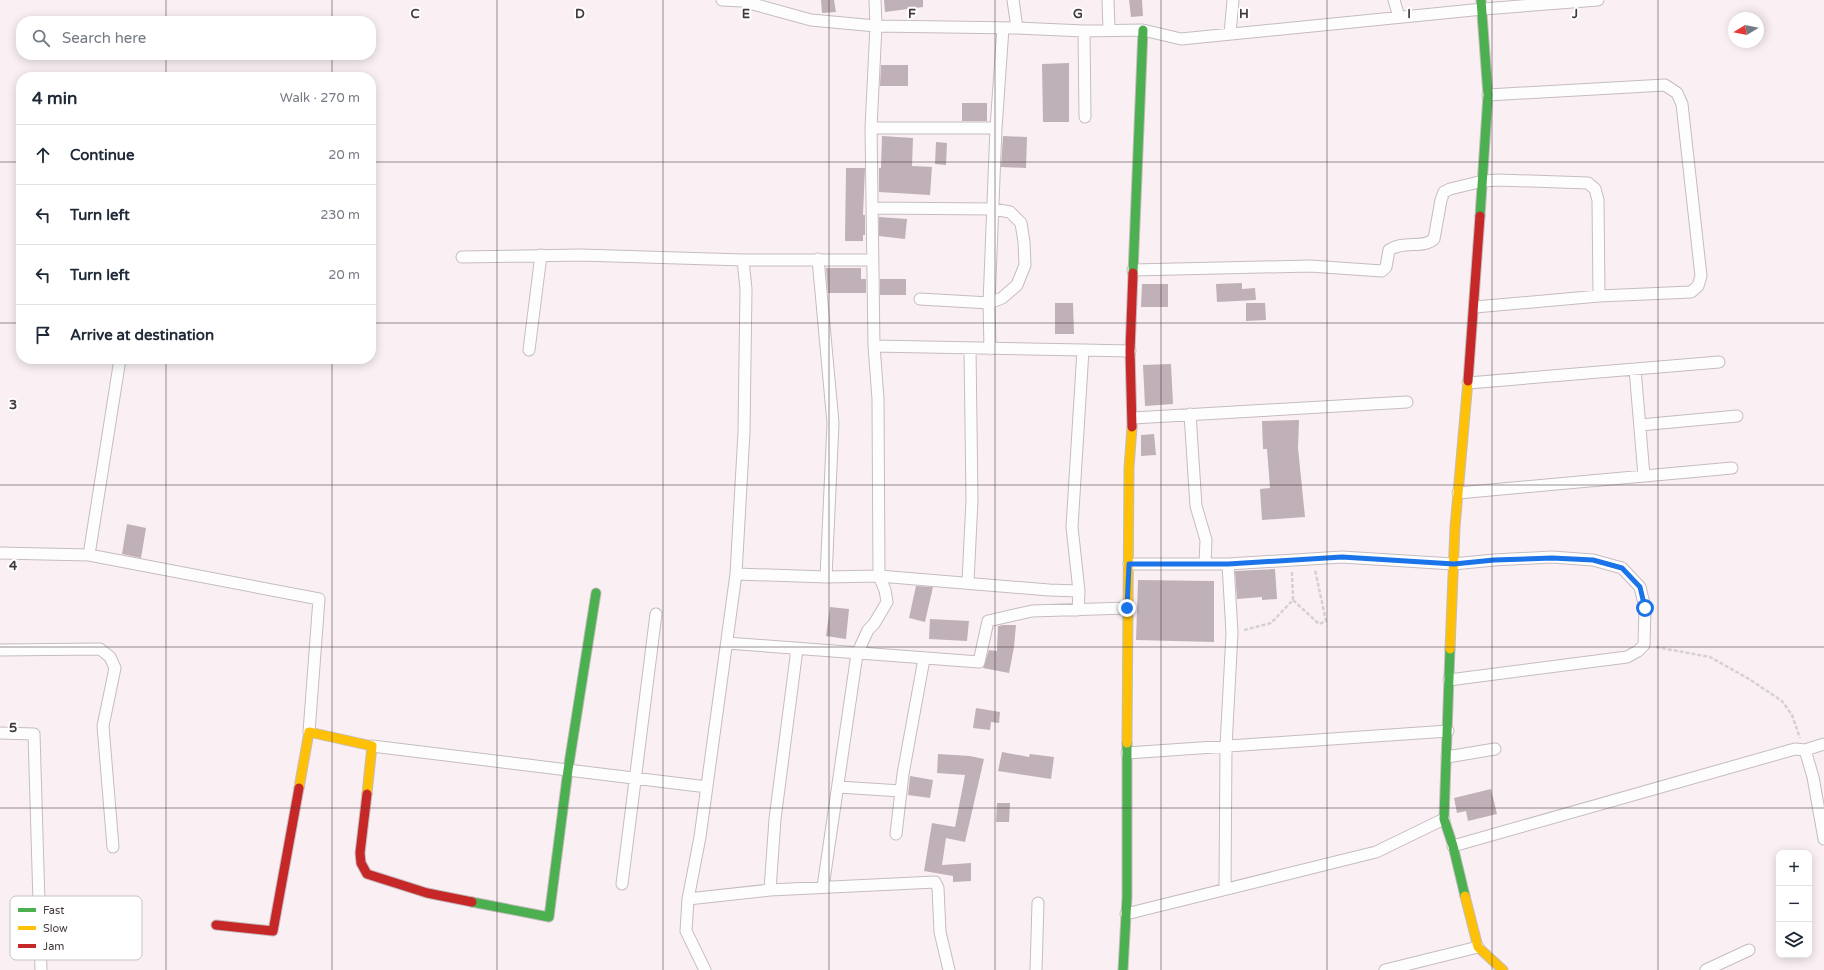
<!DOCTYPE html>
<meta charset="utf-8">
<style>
:root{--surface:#fff;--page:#f6f6f7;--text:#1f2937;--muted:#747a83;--line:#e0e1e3}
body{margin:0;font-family:"Varela Round",sans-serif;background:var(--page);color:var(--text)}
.controls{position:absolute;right:12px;bottom:12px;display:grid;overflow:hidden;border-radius:8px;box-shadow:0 2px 10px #0003}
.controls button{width:36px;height:36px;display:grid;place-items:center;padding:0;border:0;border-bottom:1px solid var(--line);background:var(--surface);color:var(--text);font:20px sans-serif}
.compass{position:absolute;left:1728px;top:12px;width:36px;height:36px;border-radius:50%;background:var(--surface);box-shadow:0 2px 10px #0003;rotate:260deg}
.stop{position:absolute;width:12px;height:12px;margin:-9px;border:3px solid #1a73e8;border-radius:50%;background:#fff}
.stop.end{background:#1a73e8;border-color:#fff;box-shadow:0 1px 4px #0008}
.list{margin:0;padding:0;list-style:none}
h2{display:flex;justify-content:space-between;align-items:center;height:52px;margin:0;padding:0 16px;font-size:17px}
h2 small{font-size:13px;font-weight:400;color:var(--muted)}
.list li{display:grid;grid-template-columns:26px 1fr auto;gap:12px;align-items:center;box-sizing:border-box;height:60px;padding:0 16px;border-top:1px solid var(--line)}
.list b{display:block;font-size:15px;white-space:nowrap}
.list em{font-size:13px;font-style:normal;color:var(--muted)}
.icon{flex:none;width:22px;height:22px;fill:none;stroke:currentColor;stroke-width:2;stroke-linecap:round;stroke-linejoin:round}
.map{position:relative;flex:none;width:1824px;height:970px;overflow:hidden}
.search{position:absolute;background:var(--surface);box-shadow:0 2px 10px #0003;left:16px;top:16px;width:360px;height:44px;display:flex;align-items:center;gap:10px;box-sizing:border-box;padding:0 14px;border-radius:16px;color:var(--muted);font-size:15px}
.panel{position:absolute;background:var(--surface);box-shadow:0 2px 10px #0003;left:16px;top:72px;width:360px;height:292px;border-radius:16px}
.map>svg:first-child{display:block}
</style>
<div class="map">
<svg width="1824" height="970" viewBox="0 0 1824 970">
<rect width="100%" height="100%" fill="#faf0f4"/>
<path fill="#c0b0b7" d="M 821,0 L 834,0 L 836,12 L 822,13 Z
M 884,0 L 923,0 L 923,7 L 885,12 Z
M 1129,0 L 1142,0 L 1143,16 L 1131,17 Z
M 1069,63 L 1069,122 L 1043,122 L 1042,64 Z
M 881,65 L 908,65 L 908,86 L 880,86 Z
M 962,103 L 987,103 L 987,121 L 962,121 Z
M 882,136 L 913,138 L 912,166 L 932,167 L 930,195 L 879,192 L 879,168 L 881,168 Z
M 1003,136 L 1027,137 L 1026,168 L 1001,167 Z
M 936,142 L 947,143 L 946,165 L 935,164 Z
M 846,168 L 865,168 L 863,215 L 865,215 L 865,235 L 863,235 L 863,241 L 845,241 Z
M 879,217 L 907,219 L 905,239 L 879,236 Z
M 826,268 L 861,268 L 861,279 L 866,279 L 866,293 L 828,293 Z
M 880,279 L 906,279 L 906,295 L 880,295 Z
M 1242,283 L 1242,289 L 1255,288 L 1256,300 L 1217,302 L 1216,284 Z
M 1142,284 L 1168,284 L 1168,307 L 1141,307 Z
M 1055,303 L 1073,303 L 1074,334 L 1055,334 Z
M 1246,303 L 1265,303 L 1266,320 L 1246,321 Z
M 1171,364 L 1173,404 L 1145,406 L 1143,365 Z
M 1299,420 L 1298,448 L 1305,517 L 1262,520 L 1260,489 L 1270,488 L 1267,449 L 1263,449 L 1262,421 Z
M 1154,434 L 1156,455 L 1141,456 L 1141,435 Z
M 127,524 L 146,528 L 141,558 L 122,554 Z
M 1275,569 L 1277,599 L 1262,600 L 1262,597 L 1237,599 L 1235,571 Z
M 1138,580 L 1214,581 L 1214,642 L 1136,640 Z
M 916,586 L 933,587 L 925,622 L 909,618 Z
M 830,607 L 849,609 L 846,639 L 826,636 Z
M 930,619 L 969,621 L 967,641 L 929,639 Z
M 1003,625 L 1016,625 L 1014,647 L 1009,673 L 983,668 L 989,650 L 997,651 L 998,626 Z
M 976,708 L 1000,712 L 999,723 L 991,722 L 990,730 L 973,728 Z
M 1002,752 L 1029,757 L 1030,754 L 1054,757 L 1051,779 L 998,771 Z
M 938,754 L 970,756 L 984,759 L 965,842 L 946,838 L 942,865 L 971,863 L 971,881 L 953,882 L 953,876 L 924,871 L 932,823 L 955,827 L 965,775 L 937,773 Z
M 910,776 L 933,780 L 930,798 L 908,795 Z
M 1491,789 L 1497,814 L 1468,821 L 1466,811 L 1457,813 L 1454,798 Z
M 997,803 L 1010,803 L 1009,822 L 996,822 Z"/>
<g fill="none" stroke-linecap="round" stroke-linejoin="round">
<g stroke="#c5bcc0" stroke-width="13">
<path id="street" d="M 722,0 L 742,1 L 811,20 L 876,26 L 1017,28 L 1084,31 L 1143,30 L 1181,39 L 1483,9 L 1598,0
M 1013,0 L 1017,28
M 1108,0 L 1109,30
M 1394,0 L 1399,17
M 1084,31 L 1085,117
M 1230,34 L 1233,0
M 871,128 L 996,128
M 873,208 L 993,209 L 1010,212 L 1021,223 L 1024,242 L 1025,265 L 1017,285 L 1002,298 L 989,303 L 920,299
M 462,257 L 581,255 L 743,260 L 873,260
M 818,259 L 833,423 L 826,577
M 1133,270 L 1310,266 L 1382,271 L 1386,267 L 1389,250 C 1404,240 1423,249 1434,239 L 1441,200 L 1444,192 L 1450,189 L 1483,181 L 1498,180 L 1588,183 L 1595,189 L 1598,200 L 1599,296
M 1475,307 L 1599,296 L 1691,292 L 1698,286 L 1701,276 L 1682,104 L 1677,93 L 1665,85 L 1488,95
M 874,346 L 1083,350 L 1072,527 L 1079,591 L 1078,610
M 990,349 L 989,303 L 996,128 L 1003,28
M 529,350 L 541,255
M 1083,350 L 1130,351
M 1635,369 L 1644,476
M 1468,383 L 1719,362
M 1190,414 L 1196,506 L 1206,540 L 1205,564
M 1133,418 L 1407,402
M 1640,425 L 1737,416
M 1458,493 L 1732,468
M 0,553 L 89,555 L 319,599 L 309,732
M 89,555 L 120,359
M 1129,564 L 1228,564 L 1342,557 L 1453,564 L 1494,560 L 1552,557 L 1593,560 L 1622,568 L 1640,587 L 1645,608 L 1644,645 L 1638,651 L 1627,657 L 1449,680
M 736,574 L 744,432 L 746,289 L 743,260
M 968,582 L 972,500 L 970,348
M 727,643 L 979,662 L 988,621 L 1032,611 L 1127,608
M 0,650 L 100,649 L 110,657 L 115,668 L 103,726 L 113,847
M 0,733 L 34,734 L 41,970
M 372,746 L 707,787
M 1805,750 L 1824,744
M 1127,753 L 1448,731
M 1447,757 L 1495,749
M 839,787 L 901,791
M 896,834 L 903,774 L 924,659
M 1453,846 L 1795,749 L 1805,750 L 1813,777 L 1824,839
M 622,884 L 656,614
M 823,887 L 857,654 L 868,630 L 874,624 L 887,602 L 885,590 L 879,576 L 878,399 L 874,346 L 871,128 L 876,26 L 875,0
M 1225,889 L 1226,746 L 1232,633 L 1228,564
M 770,890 L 775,819 L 797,649
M 688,899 L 770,890 L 935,882 L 938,888 L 940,932 L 949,970
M 1126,914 L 1376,852 L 1444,819
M 705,970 L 686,931 L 688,899 L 700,837 L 736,574 L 826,577 L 879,576 L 1049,590 L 1079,591
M 1036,970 L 1038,903
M 1385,970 L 1478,947
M 1706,970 L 1749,950"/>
</g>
<g stroke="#c5bcc0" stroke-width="11">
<path id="fast" d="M 1480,216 L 1488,95 L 1481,0
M 1133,273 L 1143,30
M 1450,649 L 1444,819 L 1453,846 L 1465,896
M 472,902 L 549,917 L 568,770 L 596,593
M 1123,970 L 1127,897 L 1127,743"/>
</g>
<g stroke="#c5bcc0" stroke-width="11">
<path id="slow" d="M 1450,649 L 1455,527 L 1468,381
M 1127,743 L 1129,468 L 1132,427
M 299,788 L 309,732 L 372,746 L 367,794
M 1465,896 L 1478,947 L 1503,970"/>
</g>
<g stroke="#c5bcc0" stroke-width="11">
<path id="jam" d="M 1468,381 L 1480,216
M 1132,427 L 1130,351 L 1133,273
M 367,794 L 360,853 L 361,863 L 367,874 L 427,893 L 472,902
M 216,925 L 273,931 L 299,788"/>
</g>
<path stroke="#d5d1d2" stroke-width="2.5" stroke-dasharray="4 2" stroke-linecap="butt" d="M 1292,572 L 1293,600
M 1244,630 L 1271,623 L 1293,600 L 1319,624 L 1326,621 L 1315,570
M 1656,647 L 1710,657 L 1749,679 L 1782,701 L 1792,715 L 1800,738"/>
<use href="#street" stroke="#fefdfd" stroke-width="11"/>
<use href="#fast" stroke="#4caf50" stroke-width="9"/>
<use href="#slow" stroke="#ffc107" stroke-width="9"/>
<use href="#jam" stroke="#c62828" stroke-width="9"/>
</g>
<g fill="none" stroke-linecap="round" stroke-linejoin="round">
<path stroke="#1a73e8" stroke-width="5" d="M 1127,608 L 1129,564 L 1228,564 L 1342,557 L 1454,564 L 1494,560 L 1552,558 L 1593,560 L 1622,568 L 1640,587 L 1645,608"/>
</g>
<path fill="none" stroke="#42393d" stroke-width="1" stroke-opacity="0.55" d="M 166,0 L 166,21M 332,0 L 332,21M 497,0 L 497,970M 663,0 L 663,970M 829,0 L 829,970M 995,0 L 995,970M 1161,0 L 1161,970M 1327,0 L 1327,970M 1492,0 L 1492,970M 1658,0 L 1658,970M 166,55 L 166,77M 332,55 L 332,77M 0,162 L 21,162M 371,162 L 1824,162M 0,323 L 21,323M 371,323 L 1824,323M 166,359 L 166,970M 332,359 L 332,970M 0,485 L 1824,485M 0,647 L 1824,647M 0,808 L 1824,808"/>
<rect x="10" y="896" width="132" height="64" rx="6" fill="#fff" stroke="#c6c4c5" stroke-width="1"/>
<rect x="18" y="908" width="18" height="4" fill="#4caf50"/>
<rect x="18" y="926" width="18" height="4" fill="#ffc107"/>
<rect x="18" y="944" width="18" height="4" fill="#c62828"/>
<g font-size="11" fill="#42393d">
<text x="43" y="914">Fast</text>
<text x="43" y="932">Slow</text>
<text x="43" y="950">Jam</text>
</g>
<g font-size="13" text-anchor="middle" font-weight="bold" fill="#42393d" stroke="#fff" stroke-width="4" stroke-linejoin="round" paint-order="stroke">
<text x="415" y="18">C</text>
<text x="580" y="18">D</text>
<text x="746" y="18">E</text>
<text x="912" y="18">F</text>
<text x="1078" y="18">G</text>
<text x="1244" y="18">H</text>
<text x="1409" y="18">I</text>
<text x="1575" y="18">J</text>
<text x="13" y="409">3</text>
<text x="13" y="570">4</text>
<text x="13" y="732">5</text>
</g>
</svg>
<div class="controls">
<button>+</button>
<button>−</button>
<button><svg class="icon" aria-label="layers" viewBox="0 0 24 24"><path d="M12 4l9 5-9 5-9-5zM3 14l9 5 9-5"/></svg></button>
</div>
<svg class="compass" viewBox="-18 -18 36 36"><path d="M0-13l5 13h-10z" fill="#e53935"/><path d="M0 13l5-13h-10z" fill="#747a83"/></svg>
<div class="stop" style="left:1645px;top:608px"></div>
<div class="stop end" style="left:1127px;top:608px"></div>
<div class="search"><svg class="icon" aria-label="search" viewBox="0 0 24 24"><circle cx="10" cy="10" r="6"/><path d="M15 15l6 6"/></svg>Search here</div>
<section class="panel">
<h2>4 min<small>Walk · 270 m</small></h2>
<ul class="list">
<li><svg class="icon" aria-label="ahead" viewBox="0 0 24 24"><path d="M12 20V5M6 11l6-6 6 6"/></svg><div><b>Continue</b></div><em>20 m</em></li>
<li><svg class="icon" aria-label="left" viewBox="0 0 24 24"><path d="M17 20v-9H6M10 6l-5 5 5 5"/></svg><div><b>Turn left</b></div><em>230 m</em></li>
<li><svg class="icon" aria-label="left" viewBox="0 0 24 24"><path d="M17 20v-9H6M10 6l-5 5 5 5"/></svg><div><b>Turn left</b></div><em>20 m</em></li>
<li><svg class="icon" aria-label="arrive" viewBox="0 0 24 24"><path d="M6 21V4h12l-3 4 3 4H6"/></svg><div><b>Arrive at destination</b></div></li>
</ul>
</section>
</div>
